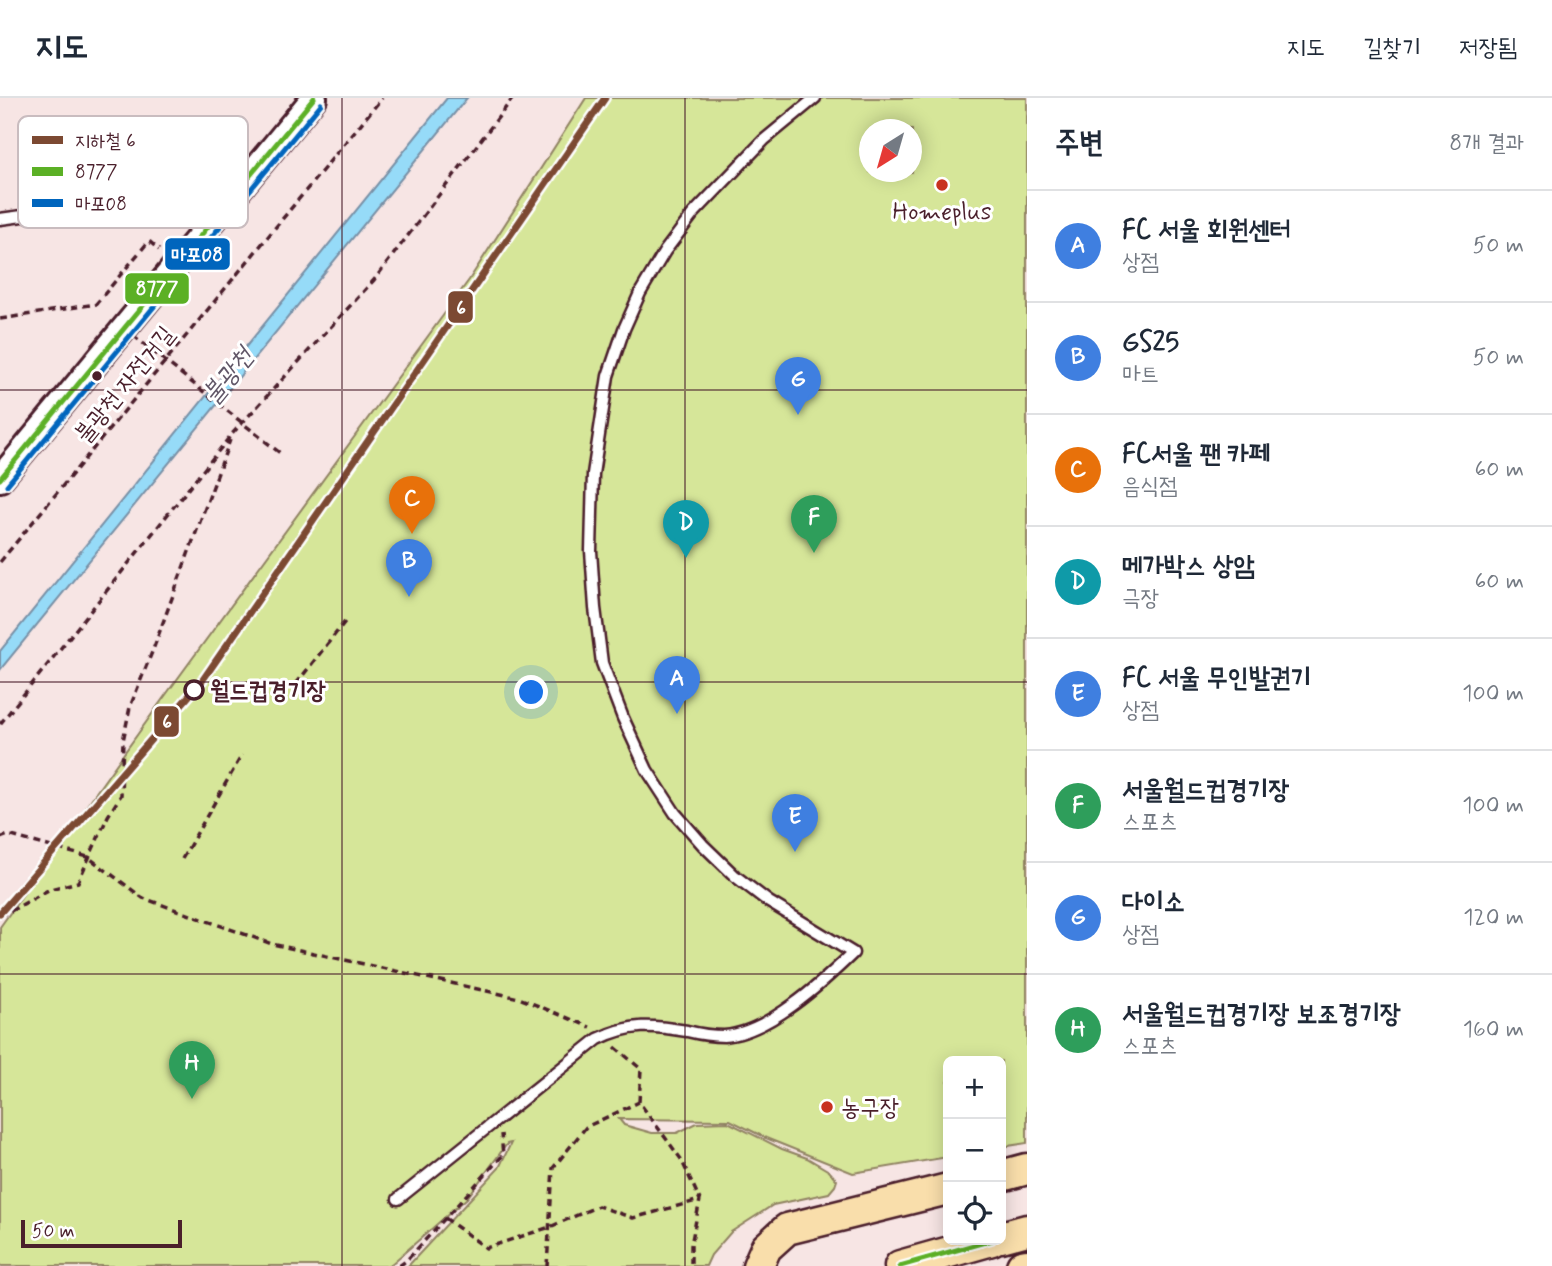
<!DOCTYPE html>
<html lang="ko">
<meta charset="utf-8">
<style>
:root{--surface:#fff;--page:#f6f6f7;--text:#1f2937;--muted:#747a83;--line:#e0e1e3;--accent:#c8321e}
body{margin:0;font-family:Mynerve,"Poor Story",sans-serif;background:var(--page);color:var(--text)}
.controls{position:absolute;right:21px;bottom:21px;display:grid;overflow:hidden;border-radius:10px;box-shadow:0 4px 18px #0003}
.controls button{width:63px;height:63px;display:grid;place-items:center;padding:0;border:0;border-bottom:2px solid var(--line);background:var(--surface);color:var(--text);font:35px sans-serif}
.compass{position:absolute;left:859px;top:21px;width:63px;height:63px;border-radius:50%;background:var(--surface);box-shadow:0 4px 18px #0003;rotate:217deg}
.scale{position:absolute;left:21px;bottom:18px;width:161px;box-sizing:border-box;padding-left:7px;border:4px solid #4a1f2b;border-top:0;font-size:19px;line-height:24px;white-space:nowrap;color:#4a1f2b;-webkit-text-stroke:5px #fff;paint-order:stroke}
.you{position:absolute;left:532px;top:595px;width:24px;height:24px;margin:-18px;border:5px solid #fff;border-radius:50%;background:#1a73e8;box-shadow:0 0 0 10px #1a73e833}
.badge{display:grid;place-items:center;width:46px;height:46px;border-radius:50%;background:var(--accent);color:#fff;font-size:23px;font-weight:700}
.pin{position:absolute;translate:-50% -58px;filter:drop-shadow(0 2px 4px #0008)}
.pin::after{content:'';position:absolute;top:37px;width:24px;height:21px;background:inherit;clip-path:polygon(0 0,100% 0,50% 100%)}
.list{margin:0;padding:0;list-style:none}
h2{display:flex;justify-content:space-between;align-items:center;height:91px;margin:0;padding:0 28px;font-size:30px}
h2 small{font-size:23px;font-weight:400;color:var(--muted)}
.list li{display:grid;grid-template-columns:46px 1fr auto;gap:21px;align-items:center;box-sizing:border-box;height:112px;padding:0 28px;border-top:2px solid var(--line)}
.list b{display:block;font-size:26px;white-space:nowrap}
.list p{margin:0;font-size:23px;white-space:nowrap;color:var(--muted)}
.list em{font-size:23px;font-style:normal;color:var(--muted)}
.icon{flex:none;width:38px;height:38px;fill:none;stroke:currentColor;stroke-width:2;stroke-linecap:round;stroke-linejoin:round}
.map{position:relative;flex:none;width:1027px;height:1168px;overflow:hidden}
header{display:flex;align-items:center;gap:42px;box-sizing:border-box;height:98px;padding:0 35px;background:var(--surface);border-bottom:2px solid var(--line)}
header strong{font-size:33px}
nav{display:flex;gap:38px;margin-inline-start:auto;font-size:24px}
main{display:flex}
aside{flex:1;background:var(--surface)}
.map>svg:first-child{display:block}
</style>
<header>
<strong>지도</strong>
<nav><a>지도</a><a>길찾기</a><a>저장됨</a></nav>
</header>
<main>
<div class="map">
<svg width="1027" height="1168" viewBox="0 0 1027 1168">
<rect width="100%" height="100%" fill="#f7e5e4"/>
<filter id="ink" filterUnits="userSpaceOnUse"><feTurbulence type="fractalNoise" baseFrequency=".0143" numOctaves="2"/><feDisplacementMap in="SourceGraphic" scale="14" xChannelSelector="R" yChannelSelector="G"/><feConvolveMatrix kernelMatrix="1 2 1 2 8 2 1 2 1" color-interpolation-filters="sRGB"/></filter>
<g filter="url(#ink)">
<path fill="#d6e699" stroke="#908262" stroke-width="2" fill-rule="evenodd" d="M 586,0 L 1027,0 L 1027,1045 L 1001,1049 L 1001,963 L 948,963 L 948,1059 L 853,1075 L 766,1040 L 730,1022 L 619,1021 L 624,1027 L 652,1035 L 677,1035 L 697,1025 L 728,1024 L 782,1051 L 807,1060 L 829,1073 L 837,1082 L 835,1088 L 829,1095 L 773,1107 L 731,1134 L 711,1157 L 706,1168 L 408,1168 L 499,1070 L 511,1045 L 507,1046 L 467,1100 L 389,1168 L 0,1168 L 0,829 L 162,602 L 469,182 ZM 870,32 L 912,32 L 912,74 L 870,74 Z"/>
<path fill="#96dbf8" stroke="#7890a6" stroke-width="2" d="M 447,0 L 467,0 L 0,572 L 0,553 Z"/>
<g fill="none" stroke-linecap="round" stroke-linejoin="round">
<g stroke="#4a1f2b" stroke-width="15">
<path id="service" d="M 0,121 L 67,112
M 398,1101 L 598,941 C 631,925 652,927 687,933 C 699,936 711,938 724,938 C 768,935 822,885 853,855 L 769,804 L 735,778 L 703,747 L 675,715 L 647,672 L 623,620 L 602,565 L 595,510 L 591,453 L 593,376 L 608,278 L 624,231 L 640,195 L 665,153 L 693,116 L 764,42 L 815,0"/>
</g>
<g stroke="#4a1f2b" stroke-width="30">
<path id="tertiary" d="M 0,381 L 314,0"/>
</g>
<g stroke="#4a1f2b" stroke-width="35">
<path id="primary" d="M 1001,1078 L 1027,1071
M 1001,1139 L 1027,1132
M 758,1168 L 766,1150 L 787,1131 L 948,1091
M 900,1168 L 992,1142
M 1022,1168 L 1027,1167"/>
</g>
<path stroke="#4a1f2b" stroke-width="3.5" stroke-dasharray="7 5" stroke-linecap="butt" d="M 0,221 L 96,206 L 149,143 L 159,152
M 0,464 L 382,0
M 296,586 L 347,521
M 0,626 L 232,336 L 374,182 L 513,0
M 0,740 L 8,737 L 88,759 L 143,800 L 272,846 L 519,900 L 590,929
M 182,761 L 242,657
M 0,819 L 50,791 L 78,784 L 108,718 L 121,697 L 123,643 L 130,609 L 154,549 L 230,342
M 615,949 L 641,971 L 639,1004 L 681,1061 L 700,1102 L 691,1147 L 691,1168
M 445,1120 L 486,1150 L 550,1129 L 598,1108 L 633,1120 L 700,1102
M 399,1168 L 406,1163 L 503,1057 L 501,1036
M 547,1168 L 553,1070 L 586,1029 L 639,1004"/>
<use href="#service" stroke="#fff" stroke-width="10"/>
<use href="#tertiary" stroke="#fff" stroke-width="24"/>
<use href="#primary" stroke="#f9deab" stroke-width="30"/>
<path stroke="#4a1f2b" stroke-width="3.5" stroke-dasharray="7 5" stroke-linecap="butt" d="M 124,230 L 280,355"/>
<g stroke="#fff" stroke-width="10">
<path id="bus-1" d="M 0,381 L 314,0
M 900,1168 L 992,1142"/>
</g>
<g stroke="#fff" stroke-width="10">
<path id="bus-2" d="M 7,387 L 321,6"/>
</g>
<use href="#bus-1" stroke="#5bb025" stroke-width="5"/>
<use href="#bus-2" stroke="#0065bd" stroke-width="5"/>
<g stroke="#fff" stroke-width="12">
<path id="metro-1" d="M 0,815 L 202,583 L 605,0"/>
</g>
<use href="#metro-1" stroke="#7c4932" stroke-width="7"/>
</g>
</g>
<path fill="none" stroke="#4a1f2b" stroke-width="2" stroke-opacity="0.55" d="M 342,0 L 342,1168M 685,0 L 685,1168M 0,292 L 1027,292M 0,584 L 1027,584M 0,876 L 1027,876"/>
<g fill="#c8321e" stroke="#fff" stroke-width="2.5">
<circle cx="942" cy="87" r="7"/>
<circle cx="827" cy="1009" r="7"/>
</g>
<circle fill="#4a1f2b" stroke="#fff" stroke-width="2.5" cx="97" cy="278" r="6"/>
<circle fill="#fff" stroke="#4a1f2b" stroke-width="3.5" cx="194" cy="592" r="9"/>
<g text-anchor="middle" stroke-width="6" stroke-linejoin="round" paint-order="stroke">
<g font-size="24" fill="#4a1f2b" stroke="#fff">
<text x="942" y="121">Homeplus</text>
<text x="841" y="1017" text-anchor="start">농구장</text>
</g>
<g font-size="24" fill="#4a1f2b" stroke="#fff">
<text transform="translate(124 286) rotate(-51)" y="8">불광천 자전거길</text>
</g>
<g font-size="24" font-weight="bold" fill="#4a1f2b" stroke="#fff" text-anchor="start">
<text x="210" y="600">월드컵경기장</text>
</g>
<g font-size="26" font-style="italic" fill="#615768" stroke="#fff">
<text transform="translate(227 277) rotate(-51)" y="9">불광천</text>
</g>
</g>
<rect x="18" y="18" width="230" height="112" rx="10" fill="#fff" stroke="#c9bcbf" stroke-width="2"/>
<rect x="32" y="38" width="31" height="8" fill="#7c4932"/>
<rect x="32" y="69" width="31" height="9" fill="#5bb025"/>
<rect x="32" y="101" width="31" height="8" fill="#0065bd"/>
<g font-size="19" fill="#4a1f2b">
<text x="75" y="49">지하철 6</text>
<text x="75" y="80">8777</text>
<text x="75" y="112">마포08</text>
</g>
<g stroke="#fff" stroke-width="2.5">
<rect x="164" y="139" width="67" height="34" rx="7" fill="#0065bd"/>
<rect x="124" y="174" width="66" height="33" rx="7" fill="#5bb025"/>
<rect x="447" y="192" width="27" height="34" rx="7" fill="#7c4932"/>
<rect x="153" y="607" width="27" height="33" rx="7" fill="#7c4932"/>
</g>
<g font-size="19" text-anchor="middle" font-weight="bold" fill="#fff">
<text x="197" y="163">마포08</text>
<text x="157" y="197">8777</text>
<text x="461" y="216">6</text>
<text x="167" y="630">6</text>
</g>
</svg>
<div class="controls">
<button>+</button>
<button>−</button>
<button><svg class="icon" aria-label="locate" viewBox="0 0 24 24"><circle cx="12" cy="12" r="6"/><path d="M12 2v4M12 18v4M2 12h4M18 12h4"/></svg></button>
</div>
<svg class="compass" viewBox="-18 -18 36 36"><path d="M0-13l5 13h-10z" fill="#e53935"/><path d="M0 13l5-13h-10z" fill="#747a83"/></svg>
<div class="scale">50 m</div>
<div class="you"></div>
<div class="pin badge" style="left:677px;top:616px;background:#3f7fe0">A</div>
<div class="pin badge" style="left:409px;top:499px;background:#3f7fe0">B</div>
<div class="pin badge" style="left:412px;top:436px;background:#e8710a">C</div>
<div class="pin badge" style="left:686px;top:460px;background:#0f9aa8">D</div>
<div class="pin badge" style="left:795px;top:754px;background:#3f7fe0">E</div>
<div class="pin badge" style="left:814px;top:455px;background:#2e9e5b">F</div>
<div class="pin badge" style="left:798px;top:317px;background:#3f7fe0">G</div>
<div class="pin badge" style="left:192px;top:1001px;background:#2e9e5b">H</div>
</div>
<aside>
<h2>주변<small>8개 결과</small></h2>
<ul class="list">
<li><span class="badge" style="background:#3f7fe0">A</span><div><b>FC 서울 회원센터</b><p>상점</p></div><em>50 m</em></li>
<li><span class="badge" style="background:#3f7fe0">B</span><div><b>GS25</b><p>마트</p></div><em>50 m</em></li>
<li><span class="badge" style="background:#e8710a">C</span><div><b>FC서울 팬 카페</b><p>음식점</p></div><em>60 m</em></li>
<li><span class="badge" style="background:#0f9aa8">D</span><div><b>메가박스 상암</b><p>극장</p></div><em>60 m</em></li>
<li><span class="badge" style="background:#3f7fe0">E</span><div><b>FC 서울 무인발권기</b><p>상점</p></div><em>100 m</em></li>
<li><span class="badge" style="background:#2e9e5b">F</span><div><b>서울월드컵경기장</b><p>스포츠</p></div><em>100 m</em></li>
<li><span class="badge" style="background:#3f7fe0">G</span><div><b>다이소</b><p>상점</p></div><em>120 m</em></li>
<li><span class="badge" style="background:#2e9e5b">H</span><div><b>서울월드컵경기장 보조경기장</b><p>스포츠</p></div><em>160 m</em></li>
</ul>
</aside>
</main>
